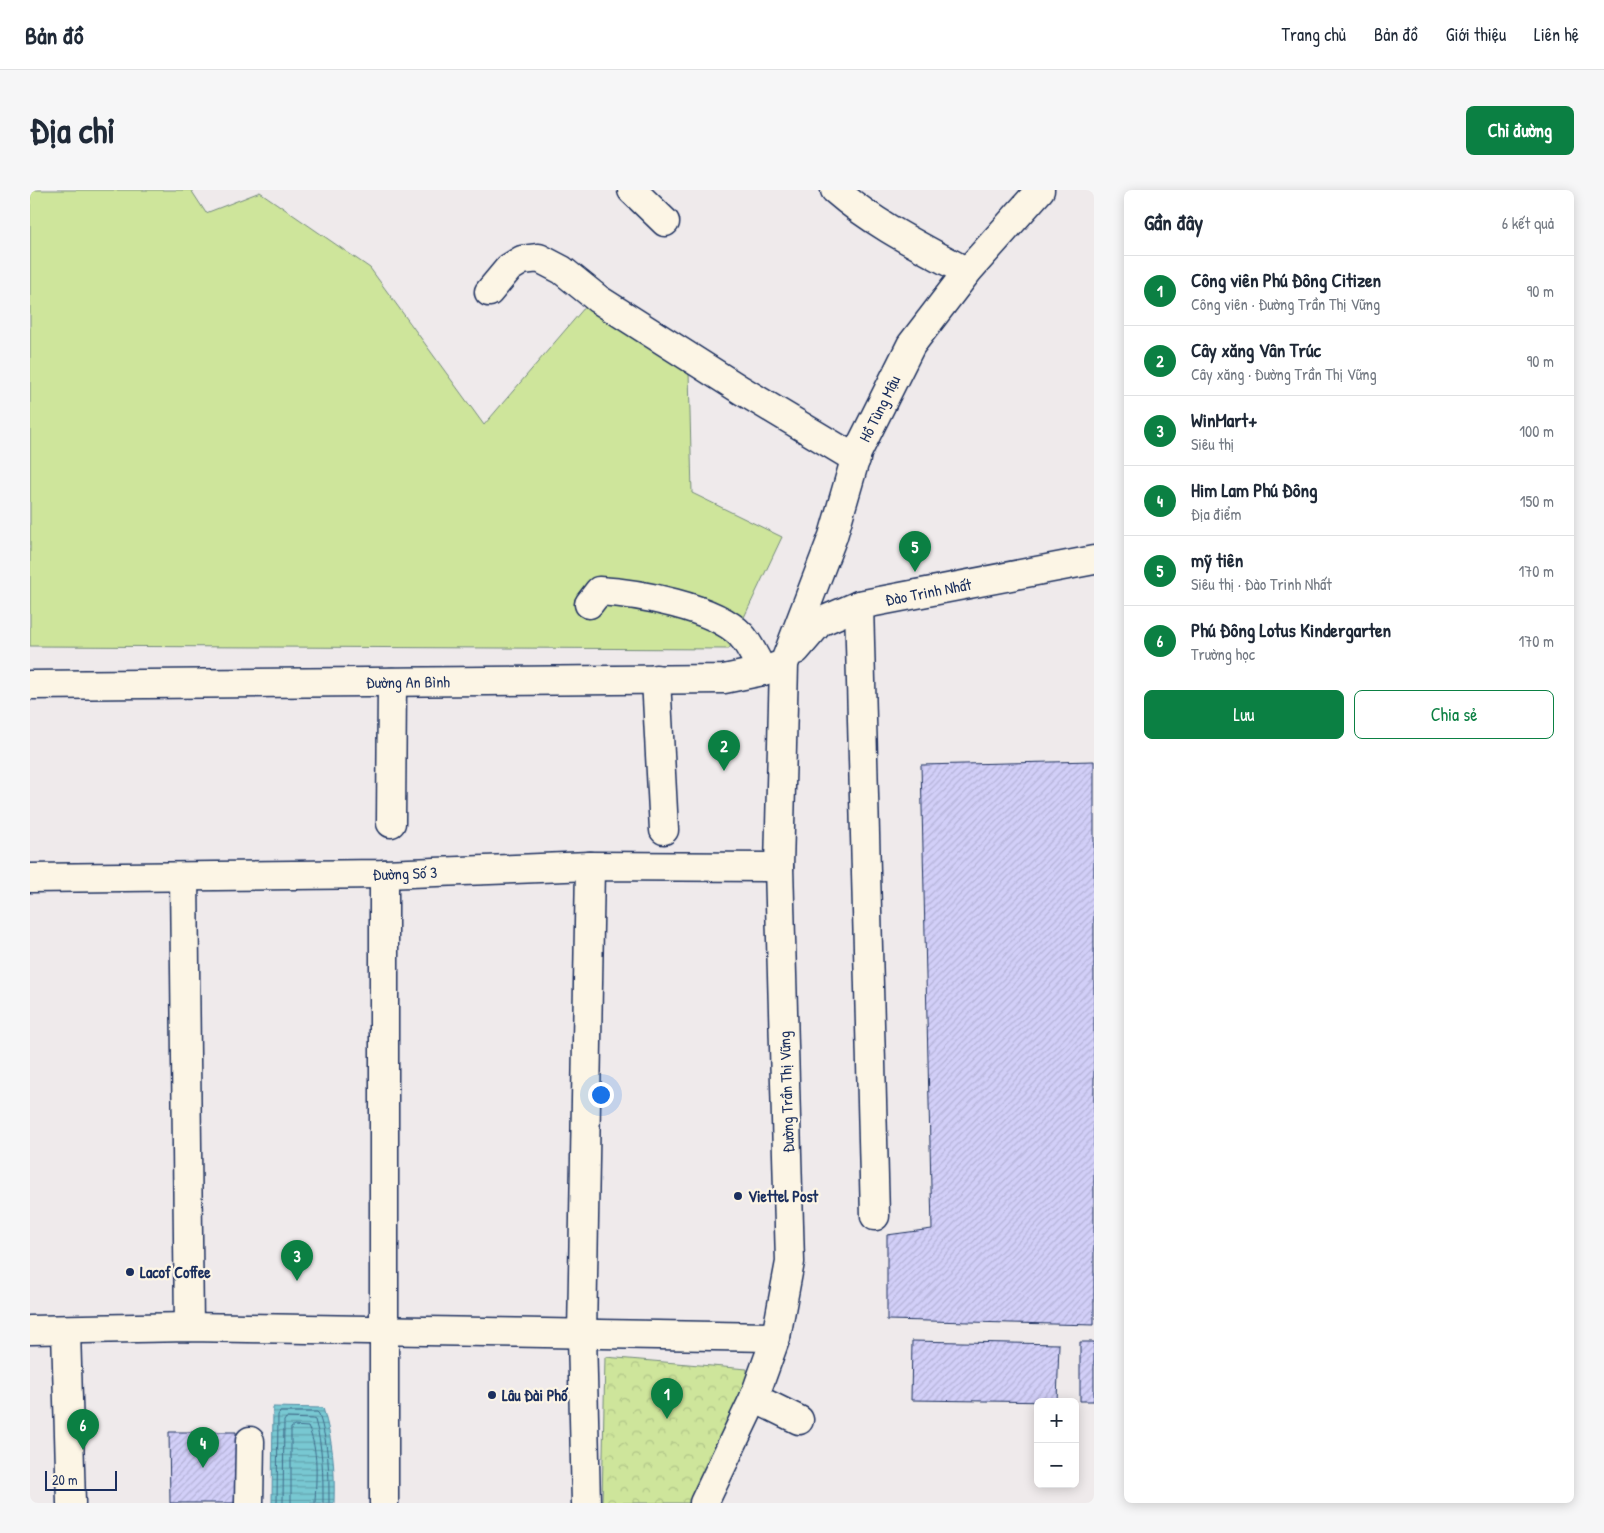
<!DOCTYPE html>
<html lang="vi">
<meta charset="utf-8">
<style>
:root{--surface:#fff;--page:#f6f6f7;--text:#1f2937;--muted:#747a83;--line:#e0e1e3;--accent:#0b8043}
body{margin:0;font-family:"Patrick Hand",sans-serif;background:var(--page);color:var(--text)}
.controls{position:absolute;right:15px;bottom:15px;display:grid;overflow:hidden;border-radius:8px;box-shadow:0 2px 12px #0003}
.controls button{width:45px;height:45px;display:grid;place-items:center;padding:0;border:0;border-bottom:1px solid var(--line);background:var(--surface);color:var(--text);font:25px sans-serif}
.scale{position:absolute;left:15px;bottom:12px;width:72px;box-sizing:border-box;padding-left:5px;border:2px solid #1b2f5e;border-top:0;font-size:14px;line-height:18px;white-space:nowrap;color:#1b2f5e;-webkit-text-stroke:4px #fcf5e5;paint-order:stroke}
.you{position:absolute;left:570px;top:904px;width:18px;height:18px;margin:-12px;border:4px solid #fff;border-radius:50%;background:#1a73e8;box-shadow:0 0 0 8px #1a73e833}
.badge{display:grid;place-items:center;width:32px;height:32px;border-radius:50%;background:var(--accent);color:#fff;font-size:16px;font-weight:700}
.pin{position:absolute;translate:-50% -41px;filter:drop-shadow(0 1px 2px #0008)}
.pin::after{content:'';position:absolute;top:26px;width:18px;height:15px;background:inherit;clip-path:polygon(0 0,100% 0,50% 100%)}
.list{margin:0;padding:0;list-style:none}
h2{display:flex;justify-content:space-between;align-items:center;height:65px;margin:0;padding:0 20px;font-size:21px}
h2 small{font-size:16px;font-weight:400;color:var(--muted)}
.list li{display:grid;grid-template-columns:32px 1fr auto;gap:15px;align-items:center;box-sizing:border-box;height:70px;padding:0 20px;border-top:1px solid var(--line)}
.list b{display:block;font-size:19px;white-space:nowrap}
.list p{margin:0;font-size:16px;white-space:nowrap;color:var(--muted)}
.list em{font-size:16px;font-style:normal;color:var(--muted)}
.actions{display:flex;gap:10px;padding:15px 20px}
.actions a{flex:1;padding:11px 0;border:1px solid var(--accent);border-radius:8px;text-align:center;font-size:18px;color:var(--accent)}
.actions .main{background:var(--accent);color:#fff}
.map{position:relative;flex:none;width:1064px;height:1313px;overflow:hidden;border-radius:8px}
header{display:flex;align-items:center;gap:30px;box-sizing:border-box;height:70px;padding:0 25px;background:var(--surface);border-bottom:1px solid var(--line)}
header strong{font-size:24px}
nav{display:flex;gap:28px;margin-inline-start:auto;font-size:18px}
.intro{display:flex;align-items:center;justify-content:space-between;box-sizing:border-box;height:120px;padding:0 30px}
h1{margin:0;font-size:35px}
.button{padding:12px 22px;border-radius:8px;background:var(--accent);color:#fff;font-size:18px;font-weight:700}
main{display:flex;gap:30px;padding:0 30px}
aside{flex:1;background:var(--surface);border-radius:8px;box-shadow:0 2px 12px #0003}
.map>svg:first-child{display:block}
</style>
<header>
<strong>Bản đồ</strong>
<nav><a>Trang chủ</a><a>Bản đồ</a><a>Giới thiệu</a><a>Liên hệ</a></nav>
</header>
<div class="intro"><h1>Địa chỉ</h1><a class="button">Chỉ đường</a></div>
<main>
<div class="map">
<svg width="1064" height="1313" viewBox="0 0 1064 1313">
<defs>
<pattern id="park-crowns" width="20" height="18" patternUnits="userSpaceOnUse" patternTransform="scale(1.25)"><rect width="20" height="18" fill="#cee59b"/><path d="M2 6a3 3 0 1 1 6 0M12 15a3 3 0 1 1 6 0" fill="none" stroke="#b0c588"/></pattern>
<pattern id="water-rules" width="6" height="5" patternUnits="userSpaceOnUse" patternTransform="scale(1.25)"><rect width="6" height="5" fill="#78c8d2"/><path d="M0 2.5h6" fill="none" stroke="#62a3ae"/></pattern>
<pattern id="building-hatch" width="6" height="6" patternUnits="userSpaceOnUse" patternTransform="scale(1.25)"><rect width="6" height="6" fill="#d2cff8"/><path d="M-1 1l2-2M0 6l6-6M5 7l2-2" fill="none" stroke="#b4b2d7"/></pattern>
</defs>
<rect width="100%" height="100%" fill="#efeaeb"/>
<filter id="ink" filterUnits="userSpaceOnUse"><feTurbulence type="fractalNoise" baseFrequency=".02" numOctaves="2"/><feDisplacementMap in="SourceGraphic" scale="10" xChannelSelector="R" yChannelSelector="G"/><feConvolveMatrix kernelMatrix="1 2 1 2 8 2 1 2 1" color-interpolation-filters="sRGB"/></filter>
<g filter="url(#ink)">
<path fill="#cee59b" stroke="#748a7c" d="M 0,0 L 161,0 L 176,23 L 230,2 L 340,78 L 454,235 L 561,110 L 659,182 L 662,303 L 752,347 L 699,459 L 0,456 Z"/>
<path fill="url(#park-crowns)" stroke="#748a7c" d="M 575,1167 L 717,1179 C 718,1209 702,1224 688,1249 C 677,1270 669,1292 660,1313 L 572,1313 Z"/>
<path fill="url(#water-rules)" stroke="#538ba4" d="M 243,1217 L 293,1218 C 303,1252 305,1277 304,1313 L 242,1313 Z"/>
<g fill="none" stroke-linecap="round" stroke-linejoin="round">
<path stroke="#406c8c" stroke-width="1" d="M 247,1313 L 248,1225 L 250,1222 L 287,1222 L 289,1224 C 299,1257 299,1279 299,1313
M 253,1313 L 254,1231 L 256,1228 L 283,1229 L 285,1230 C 293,1258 293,1284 293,1313
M 261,1313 L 261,1238 L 264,1236 L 278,1237 C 289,1260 286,1288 285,1313"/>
</g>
<path fill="url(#building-hatch)" stroke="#1b2f5e" d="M 1064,571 L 1064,1135 L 857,1130 L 857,1045 L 902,1039 L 891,575 Z
M 882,1151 L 1029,1154 L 1027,1212 L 881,1210 Z
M 1050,1152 L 1064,1152 L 1064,1211 L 1050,1211 Z
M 139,1242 L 206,1242 L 206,1313 L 140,1313 Z"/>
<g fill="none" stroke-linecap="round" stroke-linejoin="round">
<g stroke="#1b2f5e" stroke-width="31">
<g id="minor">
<path d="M 602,0 L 635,32"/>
<path d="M 805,0 C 844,34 891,57 937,82"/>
<path d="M 459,102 L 479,78 L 492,70 L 509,68 L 532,80 L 568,109 L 711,200 L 826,269"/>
<path d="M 559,414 L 569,401 C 607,403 685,417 711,445 C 720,454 726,470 733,481"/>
<path d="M 829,415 L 845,1026"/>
<path id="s1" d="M 766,460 L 790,432 L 829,415 L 1064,370"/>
<path d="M 626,489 L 634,640"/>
<path id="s2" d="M 0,495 L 694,489 L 733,481 L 754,474"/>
<path d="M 361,633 L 362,492"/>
<path d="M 354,684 L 354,1313"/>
<path d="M 154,687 L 159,1137"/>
<path id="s3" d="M 0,688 L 354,684 L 560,676 L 749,677"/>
<path d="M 0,1140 L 159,1137 L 746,1147"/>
<path d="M 36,1141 L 41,1313"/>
<path d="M 724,1208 L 769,1230"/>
<path d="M 219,1313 L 220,1251"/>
<path d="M 556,1313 L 552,1145 L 560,676"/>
<path id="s4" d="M 674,1313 L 724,1208 L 746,1147 L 760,1072 L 749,677 L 754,474 L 803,346 L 827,263 L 881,155 L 937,82 L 1010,0"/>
</g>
</g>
<use href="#minor" stroke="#fcf5e5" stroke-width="28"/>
</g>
</g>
<g fill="#1b2f5e" stroke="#fcf5e5" stroke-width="2">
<circle cx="708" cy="1006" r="5"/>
<circle cx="100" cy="1082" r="5"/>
<circle cx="462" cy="1205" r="5"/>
</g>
<g text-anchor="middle" stroke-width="4.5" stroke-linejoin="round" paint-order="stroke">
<g font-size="16" fill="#1b2f5e" stroke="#fcf5e5">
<text dy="6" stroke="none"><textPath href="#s4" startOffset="1129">Hồ Tùng Mậu</textPath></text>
<text dy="6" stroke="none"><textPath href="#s1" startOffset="150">Đào Trinh Nhất</textPath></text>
<text dy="6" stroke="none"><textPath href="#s2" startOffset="378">Đường An Bình</textPath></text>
<text dy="6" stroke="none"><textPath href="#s3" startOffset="375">Đường Số 3</textPath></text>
<text transform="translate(756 902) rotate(-92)" y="6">Đường Trần Thị Vững</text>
</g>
<g font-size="16" font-weight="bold" fill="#1b2f5e" stroke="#fcf5e5" text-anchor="start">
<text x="718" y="1012">Viettel Post</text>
<text x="110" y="1088">Lacof Coffee</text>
<text x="472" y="1211">Lâu Đài Phố</text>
</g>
</g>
</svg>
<div class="controls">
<button>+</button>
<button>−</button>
</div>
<div class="scale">20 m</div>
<div class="you"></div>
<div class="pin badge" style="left:637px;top:1229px">1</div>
<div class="pin badge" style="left:694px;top:581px">2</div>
<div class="pin badge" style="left:267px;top:1091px">3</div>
<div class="pin badge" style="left:173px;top:1278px">4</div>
<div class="pin badge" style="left:885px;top:382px">5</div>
<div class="pin badge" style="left:53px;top:1260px">6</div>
</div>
<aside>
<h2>Gần đây<small>6 kết quả</small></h2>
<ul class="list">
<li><span class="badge">1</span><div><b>Công viên Phú Đông Citizen</b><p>Công viên · Đường Trần Thị Vững</p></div><em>90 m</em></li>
<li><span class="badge">2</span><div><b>Cây xăng Vân Trúc</b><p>Cây xăng · Đường Trần Thị Vững</p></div><em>90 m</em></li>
<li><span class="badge">3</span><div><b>WinMart+</b><p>Siêu thị</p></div><em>100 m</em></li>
<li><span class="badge">4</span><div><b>Him Lam Phú Đông</b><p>Địa điểm</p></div><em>150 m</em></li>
<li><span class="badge">5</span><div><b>mỹ tiên</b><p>Siêu thị · Đào Trinh Nhất</p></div><em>170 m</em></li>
<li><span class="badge">6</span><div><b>Phú Đông Lotus Kindergarten</b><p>Trường học</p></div><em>170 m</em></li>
</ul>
<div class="actions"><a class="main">Lưu</a><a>Chia sẻ</a></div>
</aside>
</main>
